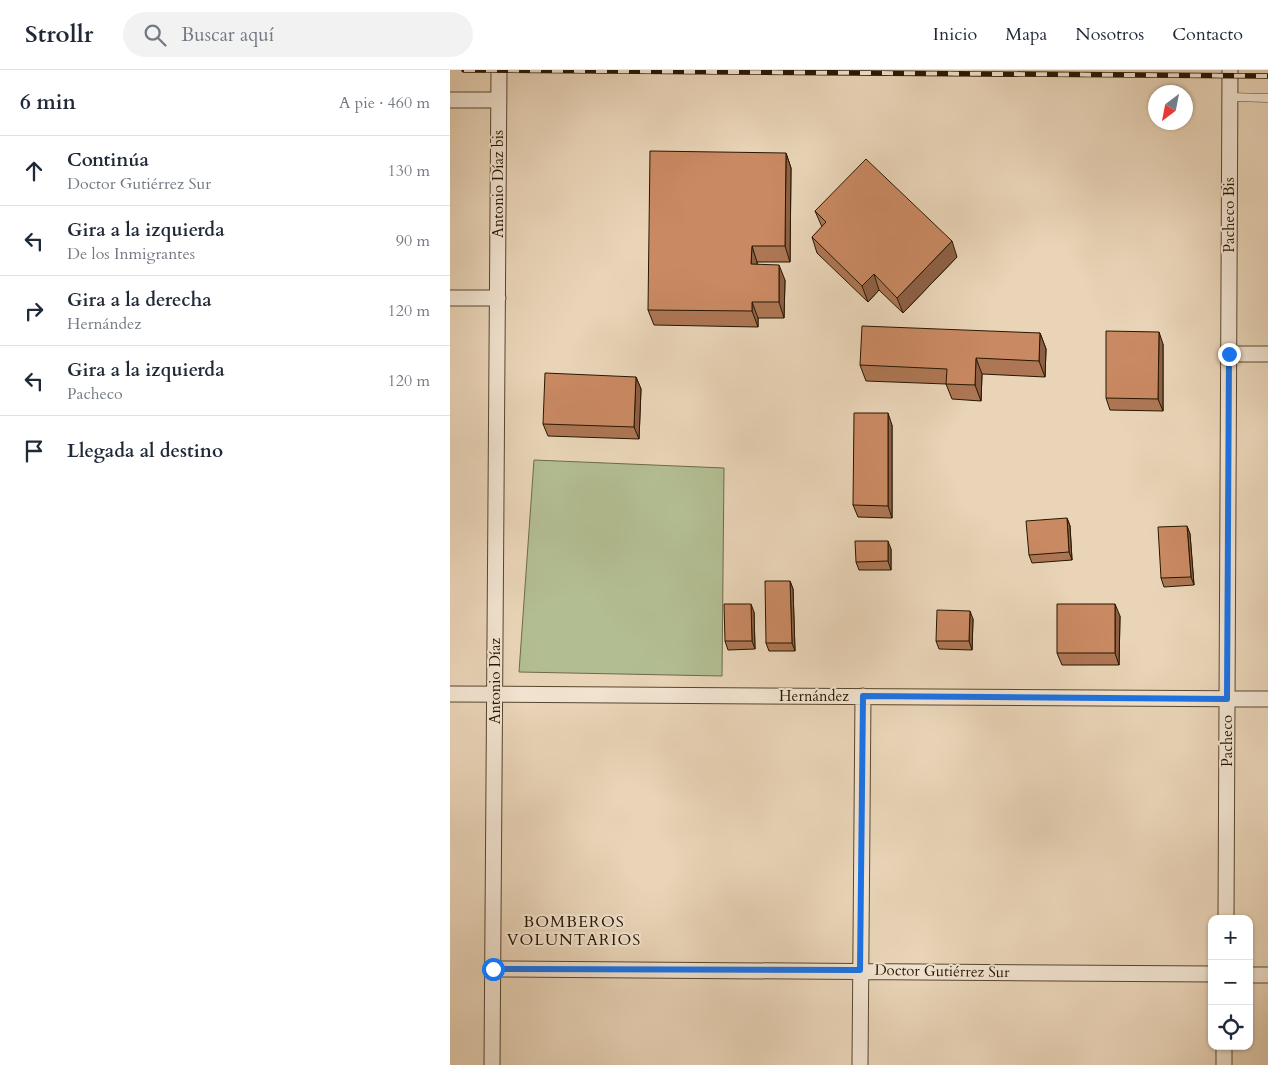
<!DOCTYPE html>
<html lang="es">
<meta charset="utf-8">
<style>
:root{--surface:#fff;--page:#f2f2f3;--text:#1f2937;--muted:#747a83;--line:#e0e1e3}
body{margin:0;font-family:Cardo,serif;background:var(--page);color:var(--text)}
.controls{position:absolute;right:15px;bottom:15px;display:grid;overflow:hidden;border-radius:10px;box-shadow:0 1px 4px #0004}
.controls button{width:45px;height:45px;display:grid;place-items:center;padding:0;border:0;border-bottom:1px solid var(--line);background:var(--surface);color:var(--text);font:25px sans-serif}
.compass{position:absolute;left:698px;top:15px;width:45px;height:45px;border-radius:50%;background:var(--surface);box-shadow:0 1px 4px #0004;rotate:212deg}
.stop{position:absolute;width:15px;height:15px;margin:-11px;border:4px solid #1a73e8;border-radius:50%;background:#fff}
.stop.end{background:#1a73e8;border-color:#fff;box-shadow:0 1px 5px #0008}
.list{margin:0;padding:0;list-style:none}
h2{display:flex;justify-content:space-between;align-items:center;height:65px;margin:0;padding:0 20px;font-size:21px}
h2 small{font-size:16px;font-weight:400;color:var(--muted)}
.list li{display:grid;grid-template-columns:32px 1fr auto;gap:15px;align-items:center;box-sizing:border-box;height:70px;padding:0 20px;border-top:1px solid var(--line)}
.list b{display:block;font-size:19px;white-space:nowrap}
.list p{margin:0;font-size:16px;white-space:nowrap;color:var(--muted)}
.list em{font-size:16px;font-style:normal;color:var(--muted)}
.icon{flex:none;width:28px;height:28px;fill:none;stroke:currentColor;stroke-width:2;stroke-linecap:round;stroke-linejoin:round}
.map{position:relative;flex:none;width:818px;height:995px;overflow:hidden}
header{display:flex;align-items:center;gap:30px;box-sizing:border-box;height:70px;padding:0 25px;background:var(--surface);border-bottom:1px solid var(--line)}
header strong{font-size:24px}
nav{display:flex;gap:28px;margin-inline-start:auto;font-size:18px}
.search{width:350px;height:45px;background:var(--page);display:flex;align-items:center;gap:12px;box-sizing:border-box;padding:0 18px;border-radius:28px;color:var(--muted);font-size:19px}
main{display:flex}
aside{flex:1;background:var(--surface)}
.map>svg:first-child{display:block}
</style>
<header>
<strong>Strollr</strong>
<div class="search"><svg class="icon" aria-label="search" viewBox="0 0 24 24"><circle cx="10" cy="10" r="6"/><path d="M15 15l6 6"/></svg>Buscar aquí</div>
<nav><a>Inicio</a><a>Mapa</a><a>Nosotros</a><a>Contacto</a></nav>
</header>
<main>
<aside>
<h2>6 min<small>A pie · 460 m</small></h2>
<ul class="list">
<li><svg class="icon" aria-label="ahead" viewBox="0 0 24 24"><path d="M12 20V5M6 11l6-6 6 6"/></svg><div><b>Continúa</b><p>Doctor Gutiérrez Sur</p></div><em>130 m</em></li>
<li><svg class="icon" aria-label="left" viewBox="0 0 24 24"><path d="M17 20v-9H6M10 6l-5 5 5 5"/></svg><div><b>Gira a la izquierda</b><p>De los Inmigrantes</p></div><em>90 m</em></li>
<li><svg class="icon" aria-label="right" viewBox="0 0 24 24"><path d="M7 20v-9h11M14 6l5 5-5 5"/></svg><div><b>Gira a la derecha</b><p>Hernández</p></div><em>120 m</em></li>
<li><svg class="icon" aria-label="left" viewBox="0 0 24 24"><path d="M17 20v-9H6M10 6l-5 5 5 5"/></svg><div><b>Gira a la izquierda</b><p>Pacheco</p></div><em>120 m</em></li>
<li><svg class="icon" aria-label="arrive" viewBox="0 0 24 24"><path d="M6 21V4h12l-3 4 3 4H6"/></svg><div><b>Llegada al destino</b></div></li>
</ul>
</aside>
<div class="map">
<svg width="818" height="995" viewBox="0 0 818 995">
<rect width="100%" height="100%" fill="#e9d4b7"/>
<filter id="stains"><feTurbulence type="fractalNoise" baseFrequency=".004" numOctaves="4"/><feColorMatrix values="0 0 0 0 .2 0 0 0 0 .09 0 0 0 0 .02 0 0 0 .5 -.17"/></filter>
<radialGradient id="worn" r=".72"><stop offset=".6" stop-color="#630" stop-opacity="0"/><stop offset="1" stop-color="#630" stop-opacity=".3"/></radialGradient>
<path fill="#b3bd92" stroke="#6d6a4a" d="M 84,390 L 274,398 L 272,606 L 69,602 Z"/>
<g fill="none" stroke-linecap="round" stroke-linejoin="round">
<g stroke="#58462e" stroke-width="9">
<path id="lane" d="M 780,27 L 818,28"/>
</g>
<g stroke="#58462e" stroke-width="17">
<path id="street" d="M 0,30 L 49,30
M 0,228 L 48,228
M 779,284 L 818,284
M 0,624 L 818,629
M 776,849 L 780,0
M 43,899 L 762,904
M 799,905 L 818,905
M 42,995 L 49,0
M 410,995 L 413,626
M 774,995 L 774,976"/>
</g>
<use href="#lane" stroke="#f1e3d0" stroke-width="8"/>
<use href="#street" stroke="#f1e3d0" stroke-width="15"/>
<g stroke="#271701" stroke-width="5.5">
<path id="rail" d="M 14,0 L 818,6"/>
</g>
<use href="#rail" stroke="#f1e3d0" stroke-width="4" stroke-dasharray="11" stroke-linecap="butt"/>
</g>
<path fill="#ad7654" stroke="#271701" d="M 336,83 L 341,98 L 340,192 L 307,192 L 307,194 L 335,210 L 334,248 L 308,248 L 308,257 L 204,255 L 198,240 Z
M 365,141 L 507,187 L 453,243 L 429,220 L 418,232 L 367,183 L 362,167 L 372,157 Z
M 590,263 L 596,279 L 595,307 L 532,304 L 531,331 L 502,329 L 496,314 L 416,311 L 410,295 Z
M 713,274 L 713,341 L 660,340 L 656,328 Z
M 186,307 L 191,319 L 189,369 L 98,366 L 93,354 Z
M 442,355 L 442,448 L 408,447 L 403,435 Z
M 617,448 L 620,456 L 622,490 L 582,493 L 579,485 Z
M 737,456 L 740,464 L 744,515 L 714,517 L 711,508 Z
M 441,479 L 441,500 L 409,500 L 406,492 Z
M 340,511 L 343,519 L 345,581 L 319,581 L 316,573 Z
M 304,542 L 305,579 L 278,580 L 275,571 Z
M 670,546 L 669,595 L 612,595 L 607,583 Z
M 523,549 L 522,580 L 489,579 L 486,571 Z"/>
<path fill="#8d6045" stroke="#271701" d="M 336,83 L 341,98 L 340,192 L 335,176 Z
M 502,171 L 507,187 L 453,243 L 447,228 Z
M 302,176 L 307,192 L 307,210 L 301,194 Z
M 329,195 L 335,210 L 334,248 L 329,232 Z
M 424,204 L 429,220 L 418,232 L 412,216 Z
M 302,232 L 308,248 L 308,257 L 302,241 Z
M 709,262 L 713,274 L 713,341 L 708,329 Z
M 590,263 L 596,279 L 595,307 L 589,291 Z
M 526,288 L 532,304 L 531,331 L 525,315 Z
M 186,307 L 191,319 L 189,369 L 184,357 Z
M 438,343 L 442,355 L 442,448 L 438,436 Z
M 617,448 L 620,456 L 622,490 L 619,482 Z
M 737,456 L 740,464 L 744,515 L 741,507 Z
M 438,471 L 441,479 L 441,500 L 438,491 Z
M 340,511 L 343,519 L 345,581 L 342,573 Z
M 301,534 L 304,542 L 305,579 L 302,571 Z
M 665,534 L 670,546 L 669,595 L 665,583 Z
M 520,541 L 523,549 L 522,580 L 519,571 Z"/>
<path fill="#c98962" stroke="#271701" d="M 200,81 L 336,83 L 335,176 L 302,176 L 301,194 L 329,195 L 329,232 L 302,232 L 302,241 L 198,240 Z
M 416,89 L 502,171 L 447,228 L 424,204 L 412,216 L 362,167 L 376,152 L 365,141 Z
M 412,256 L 590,263 L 589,291 L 526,288 L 525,315 L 496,314 L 497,299 L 410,295 Z
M 656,261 L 709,262 L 708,329 L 656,328 Z
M 95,303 L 186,307 L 184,357 L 93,354 Z
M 404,343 L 438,343 L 438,436 L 403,435 Z
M 617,448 L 619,482 L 579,485 L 576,451 Z
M 737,456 L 741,507 L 711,508 L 708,457 Z
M 405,471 L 438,471 L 438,491 L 406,492 Z
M 315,511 L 340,511 L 342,573 L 316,573 Z
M 274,534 L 301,534 L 302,571 L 275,571 Z
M 607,534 L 665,534 L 665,583 L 607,583 Z
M 487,540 L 520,541 L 519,571 L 486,571 Z"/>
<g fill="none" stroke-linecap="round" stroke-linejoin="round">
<path stroke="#1a73e8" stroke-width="6" d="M 43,899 L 410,900 L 413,626 L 777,629 L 779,284"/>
</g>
<g text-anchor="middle" stroke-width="4" stroke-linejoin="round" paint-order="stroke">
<g font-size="15" fill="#271701" stroke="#f1e3d0">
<text transform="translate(48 114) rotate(-90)" y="5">Antonio Díaz bis</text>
<text transform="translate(779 145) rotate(-90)" y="5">Pacheco Bis</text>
<text transform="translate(45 611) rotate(-90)" y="5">Antonio Díaz</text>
<text x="364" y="631">Hernández</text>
<text transform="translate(777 671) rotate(-90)" y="5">Pacheco</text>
<text transform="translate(492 901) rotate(1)" y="5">Doctor Gutiérrez Sur</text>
</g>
<g font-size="16" letter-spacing="1" fill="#271701" stroke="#f1e3d0">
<text x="124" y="857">BOMBEROS<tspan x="124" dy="18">VOLUNTARIOS</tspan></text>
</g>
</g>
<rect width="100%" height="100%" filter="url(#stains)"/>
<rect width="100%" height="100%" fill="url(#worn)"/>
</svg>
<div class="controls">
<button>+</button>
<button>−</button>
<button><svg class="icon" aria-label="locate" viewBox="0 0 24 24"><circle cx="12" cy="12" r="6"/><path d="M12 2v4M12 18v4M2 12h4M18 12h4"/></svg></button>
</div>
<svg class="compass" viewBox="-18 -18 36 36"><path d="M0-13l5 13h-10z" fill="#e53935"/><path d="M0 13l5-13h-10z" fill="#747a83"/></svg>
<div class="stop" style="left:43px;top:899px"></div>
<div class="stop end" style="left:779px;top:284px"></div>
</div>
</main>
